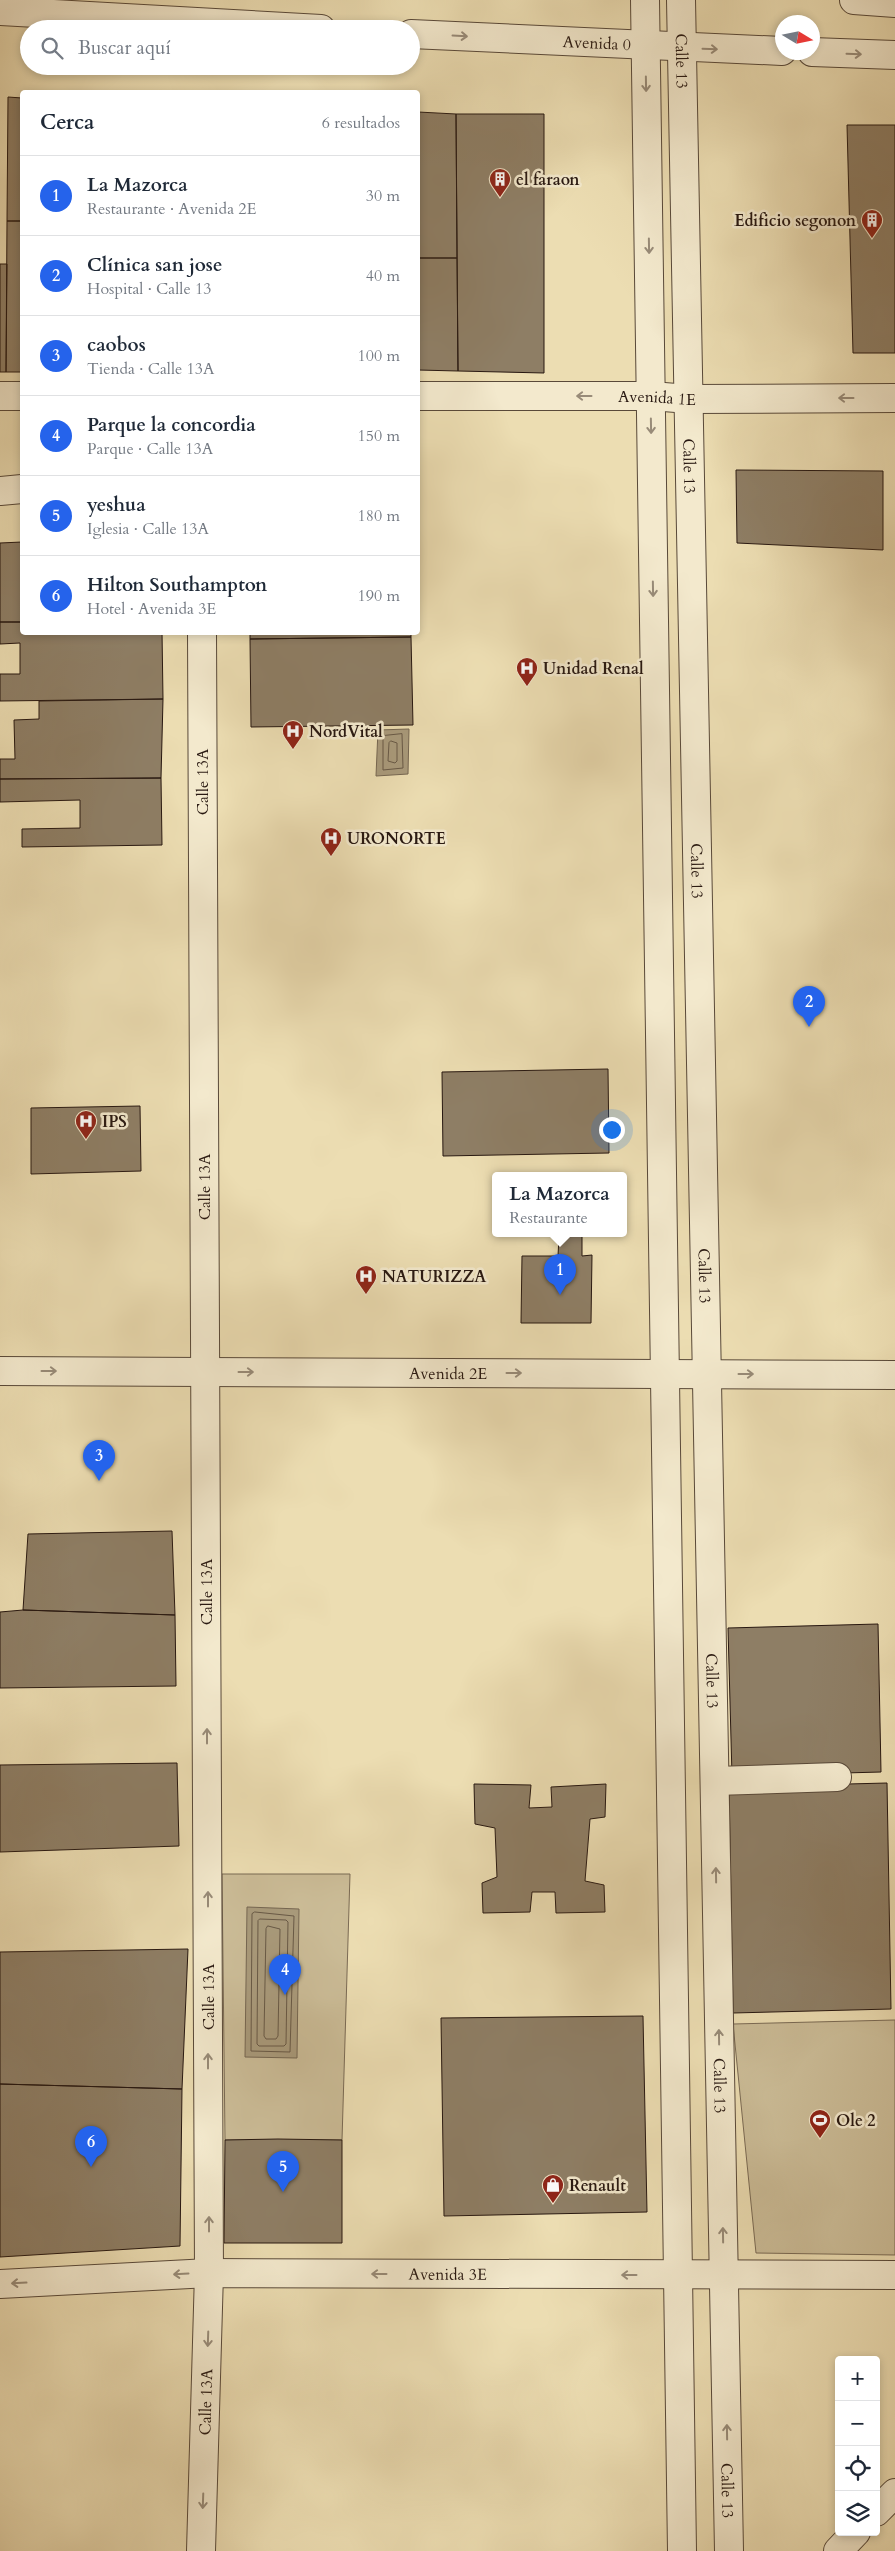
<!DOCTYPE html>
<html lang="es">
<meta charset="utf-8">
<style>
:root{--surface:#fff;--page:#f6f6f7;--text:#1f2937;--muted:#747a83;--line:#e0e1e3;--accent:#2563eb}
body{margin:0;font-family:Cardo,serif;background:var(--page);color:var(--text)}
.controls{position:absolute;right:15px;bottom:15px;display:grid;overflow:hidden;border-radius:5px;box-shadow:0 2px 8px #0003}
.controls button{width:45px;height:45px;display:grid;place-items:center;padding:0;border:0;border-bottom:1px solid var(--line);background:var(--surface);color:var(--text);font:25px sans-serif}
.compass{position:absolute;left:775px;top:15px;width:45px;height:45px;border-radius:50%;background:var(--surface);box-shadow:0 2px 8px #0003;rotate:100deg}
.you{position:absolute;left:611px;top:1129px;width:18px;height:18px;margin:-12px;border:4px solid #fff;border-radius:50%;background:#1a73e8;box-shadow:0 0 0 8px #1a73e833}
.badge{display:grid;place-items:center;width:32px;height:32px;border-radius:50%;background:var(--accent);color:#fff;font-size:16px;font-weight:700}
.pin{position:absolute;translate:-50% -41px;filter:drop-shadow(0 1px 2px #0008)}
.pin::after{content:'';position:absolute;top:26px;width:18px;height:15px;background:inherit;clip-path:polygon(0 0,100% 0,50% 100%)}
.popup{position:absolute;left:492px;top:1172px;width:135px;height:65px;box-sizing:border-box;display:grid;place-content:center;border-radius:5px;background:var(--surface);filter:drop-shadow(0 1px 4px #0005);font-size:16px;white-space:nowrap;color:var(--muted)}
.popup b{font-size:19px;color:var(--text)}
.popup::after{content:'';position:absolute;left:50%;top:100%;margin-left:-10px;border:10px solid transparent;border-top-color:var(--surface)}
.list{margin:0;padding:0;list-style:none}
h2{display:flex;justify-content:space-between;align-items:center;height:65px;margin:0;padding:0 20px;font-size:21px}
h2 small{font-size:16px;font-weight:400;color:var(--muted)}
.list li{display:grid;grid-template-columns:32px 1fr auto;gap:15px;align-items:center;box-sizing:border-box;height:80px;padding:0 20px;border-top:1px solid var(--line)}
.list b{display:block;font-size:19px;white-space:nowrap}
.list p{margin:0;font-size:16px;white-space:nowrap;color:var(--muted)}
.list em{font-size:16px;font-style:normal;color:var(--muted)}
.icon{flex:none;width:28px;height:28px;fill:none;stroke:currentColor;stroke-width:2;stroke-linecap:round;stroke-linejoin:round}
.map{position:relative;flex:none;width:895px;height:2551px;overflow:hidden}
.search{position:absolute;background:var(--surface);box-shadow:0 2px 8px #0003;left:20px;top:20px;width:400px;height:55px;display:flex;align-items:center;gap:12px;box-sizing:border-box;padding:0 18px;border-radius:28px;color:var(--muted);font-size:19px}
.panel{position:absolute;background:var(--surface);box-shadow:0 2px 8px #0003;left:20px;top:90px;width:400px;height:545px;border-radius:5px}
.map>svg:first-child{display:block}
</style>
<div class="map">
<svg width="895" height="2551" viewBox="0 0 895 2551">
<rect width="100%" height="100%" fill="#ecddb2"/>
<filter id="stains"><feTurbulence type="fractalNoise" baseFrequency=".004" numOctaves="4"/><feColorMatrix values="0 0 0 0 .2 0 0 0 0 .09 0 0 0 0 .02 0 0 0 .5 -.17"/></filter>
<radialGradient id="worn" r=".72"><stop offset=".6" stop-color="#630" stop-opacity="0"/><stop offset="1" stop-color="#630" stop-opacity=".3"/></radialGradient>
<path fill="#cbbc97" stroke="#7a6a54" d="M 222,1874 L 350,1874 L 342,2140 L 225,2140 Z
M 895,2020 L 895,2255 L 756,2253 L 733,2024 Z"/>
<path fill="#a99a7b" stroke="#756651" d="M 409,729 L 408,774 L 376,776 L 378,730 Z
M 247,1907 L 299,1909 L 297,2058 L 245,2057 Z"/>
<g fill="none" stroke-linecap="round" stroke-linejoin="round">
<path stroke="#685946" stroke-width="1" d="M 402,734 L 403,768 L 383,770 L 383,736 Z
M 391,741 L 397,743 L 397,761 L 395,763 L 388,761 L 389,743 Z
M 255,1912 L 294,1916 L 290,2052 L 251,2051 L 252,1914 Z
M 260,1919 L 286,1920 L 288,1922 L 286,2044 L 284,2046 L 259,2046 L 257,2044 L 258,1921 Z
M 268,1926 L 280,1929 L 278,2036 L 276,2039 L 266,2039 L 264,2036 L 266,1929 Z"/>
</g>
<path fill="#8e7e65" stroke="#281811" d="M 8,97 L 22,98 L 22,221 L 7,221 Z
M 418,112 L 456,114 L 457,258 L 418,258 Z
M 456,114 L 544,114 L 544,373 L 458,371 Z
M 847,125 L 895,125 L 895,353 L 853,353 Z
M 7,221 L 22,221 L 22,372 L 6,372 Z
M 418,258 L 457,258 L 458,371 L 418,370 Z
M 0,264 L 7,264 L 6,372 L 0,372 Z
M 736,470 L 883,471 L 883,550 L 737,543 Z
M 22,542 L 22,622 L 0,622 L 0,543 Z
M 0,622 L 22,622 L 22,632 L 162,632 L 163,699 L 0,701 L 0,674 L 20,674 L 20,643 L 0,644 Z
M 250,632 L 411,632 L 411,637 L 250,639 Z
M 411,637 L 413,725 L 251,727 L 250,639 Z
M 163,699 L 161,778 L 0,779 L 0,759 L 15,759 L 14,720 L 39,719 L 39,701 Z
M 161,778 L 162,845 L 22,847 L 22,829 L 80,828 L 80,800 L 0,802 L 0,779 Z
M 608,1069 L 609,1153 L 443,1156 L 442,1072 Z
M 140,1106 L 141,1171 L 31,1174 L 31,1108 Z
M 559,1236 L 582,1236 L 582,1256 L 592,1255 L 591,1323 L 521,1323 L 522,1256 L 558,1256 Z
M 172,1531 L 175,1615 L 23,1610 L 28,1534 Z
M 23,1610 L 175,1615 L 176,1686 L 0,1688 L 0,1612 Z
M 878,1624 L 881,1772 L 732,1776 L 728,1628 Z
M 177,1763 L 179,1846 L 0,1852 L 0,1765 Z
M 887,1783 L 891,2009 L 733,2013 L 729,1787 Z
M 474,1784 L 531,1785 L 529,1808 L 552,1807 L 551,1787 L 606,1784 L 605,1817 L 590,1819 L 585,1881 L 604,1885 L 605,1912 L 556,1913 L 555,1892 L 532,1892 L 530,1912 L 483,1913 L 482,1883 L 497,1877 L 495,1828 L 475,1824 Z
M 188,1949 L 182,2089 L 0,2084 L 0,1952 Z
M 643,2016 L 647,2212 L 444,2216 L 441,2018 Z
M 0,2084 L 182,2089 L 180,2246 L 0,2257 Z
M 278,2139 L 342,2140 L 342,2243 L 224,2243 L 225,2140 Z"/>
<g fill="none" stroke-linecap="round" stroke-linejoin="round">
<g stroke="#594939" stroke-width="30">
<g id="minor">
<path d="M 645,0 L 682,2551"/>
<path id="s1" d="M 681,0 L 729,2551"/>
<path d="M 854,0 L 895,3"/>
<path d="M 0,11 L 321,29"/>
<path id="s2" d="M 411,34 L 782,51"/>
<path d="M 812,52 L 895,55"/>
<path d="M 0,396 L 22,396"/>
<path id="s3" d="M 418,396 L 651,396 L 689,399 L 895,398"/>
<path d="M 0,491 L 22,489"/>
<path id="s4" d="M 0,1371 L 895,1375"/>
<path d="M 715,1781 L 837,1777"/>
<path id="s5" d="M 0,2284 L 209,2273 L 895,2275"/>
<path d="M 876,2512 L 895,2493"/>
<path id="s6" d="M 201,2551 L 209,2273 L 202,632"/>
<path d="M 838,2551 L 856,2532"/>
</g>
</g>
<use href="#minor" stroke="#f3e9cd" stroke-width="28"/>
</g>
<defs><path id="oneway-shaft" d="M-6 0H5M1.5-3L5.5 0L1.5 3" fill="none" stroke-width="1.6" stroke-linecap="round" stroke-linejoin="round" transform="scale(1.25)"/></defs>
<g stroke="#988b78">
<use href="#oneway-shaft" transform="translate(460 36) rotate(3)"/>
<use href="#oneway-shaft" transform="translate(710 49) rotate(2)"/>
<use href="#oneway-shaft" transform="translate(854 54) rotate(2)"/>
<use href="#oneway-shaft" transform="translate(646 84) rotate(89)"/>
<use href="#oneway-shaft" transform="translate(649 246) rotate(89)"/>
<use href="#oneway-shaft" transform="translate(584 396) rotate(-180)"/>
<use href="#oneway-shaft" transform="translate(846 398) rotate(180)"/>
<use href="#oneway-shaft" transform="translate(651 426) rotate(89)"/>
<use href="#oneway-shaft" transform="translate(653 589) rotate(89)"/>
<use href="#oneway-shaft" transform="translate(49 1371)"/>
<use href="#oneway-shaft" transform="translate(246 1372)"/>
<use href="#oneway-shaft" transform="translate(514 1373)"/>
<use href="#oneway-shaft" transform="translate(746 1374)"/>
<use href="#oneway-shaft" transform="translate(207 1736) rotate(-90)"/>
<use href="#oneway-shaft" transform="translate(716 1875) rotate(-91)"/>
<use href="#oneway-shaft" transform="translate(208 1899) rotate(-90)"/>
<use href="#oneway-shaft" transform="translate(719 2037) rotate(-91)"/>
<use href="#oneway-shaft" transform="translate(208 2061) rotate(-90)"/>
<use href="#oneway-shaft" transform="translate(209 2224) rotate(-90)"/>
<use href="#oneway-shaft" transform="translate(723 2235) rotate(-91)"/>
<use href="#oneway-shaft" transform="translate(181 2274) rotate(177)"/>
<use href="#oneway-shaft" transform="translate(379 2274) rotate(-180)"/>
<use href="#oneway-shaft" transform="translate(629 2275) rotate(-180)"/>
<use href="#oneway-shaft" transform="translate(19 2283) rotate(177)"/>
<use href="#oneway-shaft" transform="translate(208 2339) rotate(92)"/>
<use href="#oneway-shaft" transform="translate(727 2432) rotate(-91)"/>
<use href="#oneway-shaft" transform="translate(203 2501) rotate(92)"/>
</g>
<defs>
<g id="building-pin" transform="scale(1.125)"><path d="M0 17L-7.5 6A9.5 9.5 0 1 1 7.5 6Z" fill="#8f2418" stroke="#f3e9cd"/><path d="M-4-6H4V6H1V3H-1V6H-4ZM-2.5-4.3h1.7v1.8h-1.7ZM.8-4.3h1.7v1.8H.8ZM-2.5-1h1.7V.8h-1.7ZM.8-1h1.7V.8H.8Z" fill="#fff"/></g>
<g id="hospital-pin" transform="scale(1.125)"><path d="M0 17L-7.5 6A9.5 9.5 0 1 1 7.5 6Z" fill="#8f2418" stroke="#f3e9cd"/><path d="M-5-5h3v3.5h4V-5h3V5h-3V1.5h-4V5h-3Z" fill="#fff"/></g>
<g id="stadium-pin" transform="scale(1.125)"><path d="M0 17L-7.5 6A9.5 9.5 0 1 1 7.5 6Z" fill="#8f2418" stroke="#f3e9cd"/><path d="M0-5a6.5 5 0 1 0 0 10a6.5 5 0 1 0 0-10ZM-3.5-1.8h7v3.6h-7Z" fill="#fff"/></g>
<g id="shop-pin" transform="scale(1.125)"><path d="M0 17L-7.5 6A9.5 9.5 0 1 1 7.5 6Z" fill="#8f2418" stroke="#f3e9cd"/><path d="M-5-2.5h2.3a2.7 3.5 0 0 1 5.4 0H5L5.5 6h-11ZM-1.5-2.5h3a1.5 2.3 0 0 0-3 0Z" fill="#fff"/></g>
</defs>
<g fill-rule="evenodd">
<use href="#building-pin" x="500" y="179"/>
<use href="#building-pin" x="872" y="220"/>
<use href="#hospital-pin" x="527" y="668"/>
<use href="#hospital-pin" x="293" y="731"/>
<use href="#hospital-pin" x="331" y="838"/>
<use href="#hospital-pin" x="86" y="1121"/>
<use href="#hospital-pin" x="366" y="1276"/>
<use href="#stadium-pin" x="820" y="2120"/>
<use href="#shop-pin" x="553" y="2185"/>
</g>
<g text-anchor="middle" stroke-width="5" stroke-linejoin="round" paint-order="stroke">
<g font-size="16" fill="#281811" stroke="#f3e9cd">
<text dy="6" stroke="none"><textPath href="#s2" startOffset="186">Avenida 0</textPath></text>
<text dy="6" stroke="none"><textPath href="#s1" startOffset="61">Calle 13</textPath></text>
<text dy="6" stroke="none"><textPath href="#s3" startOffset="239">Avenida 1E</textPath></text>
<text dy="6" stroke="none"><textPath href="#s1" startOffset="466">Calle 13</textPath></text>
<text transform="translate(202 782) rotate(-90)" y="6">Calle 13A</text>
<text dy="6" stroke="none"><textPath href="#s1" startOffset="871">Calle 13</textPath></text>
<text transform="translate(204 1187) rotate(-90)" y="6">Calle 13A</text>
<text dy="6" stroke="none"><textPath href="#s1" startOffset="1276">Calle 13</textPath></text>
<text dy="6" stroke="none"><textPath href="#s4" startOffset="448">Avenida 2E</textPath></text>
<text transform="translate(206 1592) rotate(-90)" y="6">Calle 13A</text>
<text dy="6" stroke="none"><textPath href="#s1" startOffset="1681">Calle 13</textPath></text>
<text transform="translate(208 1997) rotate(-90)" y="6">Calle 13A</text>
<text dy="6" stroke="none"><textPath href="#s1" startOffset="2086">Calle 13</textPath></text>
<text dy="6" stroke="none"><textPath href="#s5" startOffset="448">Avenida 3E</textPath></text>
<text dy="6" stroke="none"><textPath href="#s6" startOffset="149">Calle 13A</textPath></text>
<text dy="6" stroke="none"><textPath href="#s1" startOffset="2491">Calle 13</textPath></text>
</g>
<g font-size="16" font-weight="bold" fill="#281811" stroke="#f3e9cd" text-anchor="start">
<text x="516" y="185">el faraon</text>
<text x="856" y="226" text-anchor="end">Edificio segonon</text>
<text x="543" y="674">Unidad Renal</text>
<text x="309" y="737">NordVital</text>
<text x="347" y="844">URONORTE</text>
<text x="102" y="1127">IPS</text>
<text x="382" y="1282">NATURIZZA</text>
<text x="836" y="2126">Ole 2</text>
<text x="569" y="2191">Renault</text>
</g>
</g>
<rect width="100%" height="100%" filter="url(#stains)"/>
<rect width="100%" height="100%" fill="url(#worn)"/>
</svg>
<div class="controls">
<button>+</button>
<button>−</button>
<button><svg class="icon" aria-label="locate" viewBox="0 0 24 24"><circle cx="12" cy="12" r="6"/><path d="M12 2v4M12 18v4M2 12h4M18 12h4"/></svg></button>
<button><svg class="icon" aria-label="layers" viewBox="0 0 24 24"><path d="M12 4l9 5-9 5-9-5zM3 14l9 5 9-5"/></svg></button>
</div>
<svg class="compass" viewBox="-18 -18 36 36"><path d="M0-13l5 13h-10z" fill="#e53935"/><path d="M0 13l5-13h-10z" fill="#747a83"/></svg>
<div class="you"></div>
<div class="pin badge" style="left:560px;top:1295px">1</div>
<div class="popup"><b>La Mazorca</b>Restaurante</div>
<div class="pin badge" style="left:809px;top:1027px">2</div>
<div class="pin badge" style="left:99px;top:1481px">3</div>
<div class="pin badge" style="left:285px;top:1995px">4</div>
<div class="pin badge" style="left:283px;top:2192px">5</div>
<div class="pin badge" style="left:91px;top:2167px">6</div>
<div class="search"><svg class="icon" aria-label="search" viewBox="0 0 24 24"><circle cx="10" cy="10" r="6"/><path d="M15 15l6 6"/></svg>Buscar aquí</div>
<section class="panel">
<h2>Cerca<small>6 resultados</small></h2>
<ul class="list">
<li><span class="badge">1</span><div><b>La Mazorca</b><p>Restaurante · Avenida 2E</p></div><em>30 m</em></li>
<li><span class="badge">2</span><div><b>Clínica san jose</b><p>Hospital · Calle 13</p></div><em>40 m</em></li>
<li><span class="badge">3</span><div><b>caobos</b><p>Tienda · Calle 13A</p></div><em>100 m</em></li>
<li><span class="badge">4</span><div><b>Parque la concordia</b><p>Parque · Calle 13A</p></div><em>150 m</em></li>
<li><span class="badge">5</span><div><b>yeshua</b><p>Iglesia · Calle 13A</p></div><em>180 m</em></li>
<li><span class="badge">6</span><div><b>Hilton Southampton</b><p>Hotel · Avenida 3E</p></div><em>190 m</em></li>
</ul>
</section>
</div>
